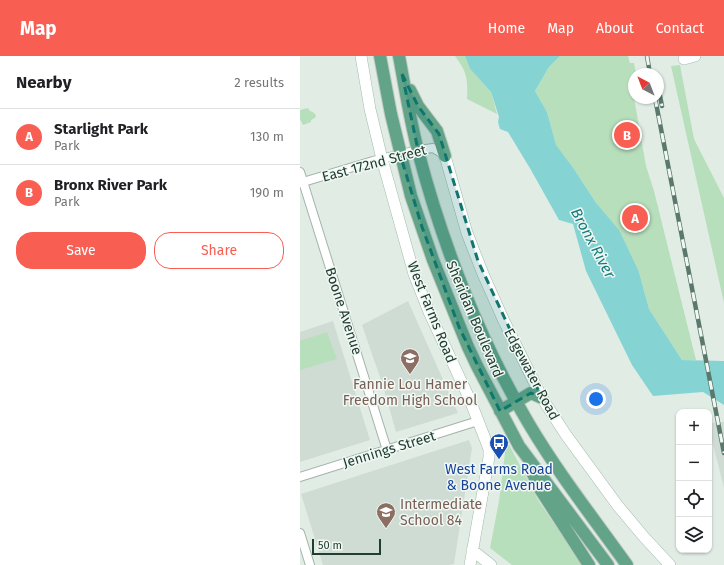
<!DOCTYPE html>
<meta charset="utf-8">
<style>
:root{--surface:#fff;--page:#f2f2f2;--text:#202124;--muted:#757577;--line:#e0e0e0;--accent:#f95e52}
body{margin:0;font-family:"Fira Sans",sans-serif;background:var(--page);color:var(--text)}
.controls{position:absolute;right:12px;bottom:12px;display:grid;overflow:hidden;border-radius:8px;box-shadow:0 1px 3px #0004}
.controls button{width:36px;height:36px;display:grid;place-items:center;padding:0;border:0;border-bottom:1px solid var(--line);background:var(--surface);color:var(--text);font:20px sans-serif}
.compass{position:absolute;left:328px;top:12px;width:36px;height:36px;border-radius:50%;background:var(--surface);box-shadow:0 1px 3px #0004;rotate:318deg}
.scale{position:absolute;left:12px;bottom:10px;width:69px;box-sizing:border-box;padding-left:4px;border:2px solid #203e31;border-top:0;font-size:11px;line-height:14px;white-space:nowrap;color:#203e31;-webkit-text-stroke:3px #f1f8f4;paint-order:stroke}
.you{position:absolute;left:296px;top:343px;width:14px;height:14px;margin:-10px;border:3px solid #fff;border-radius:50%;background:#1a73e8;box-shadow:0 0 0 6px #1a73e833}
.badge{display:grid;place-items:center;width:26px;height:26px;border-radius:50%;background:var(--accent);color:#fff;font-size:13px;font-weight:700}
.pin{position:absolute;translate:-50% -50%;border:2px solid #fff;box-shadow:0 1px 4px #0006}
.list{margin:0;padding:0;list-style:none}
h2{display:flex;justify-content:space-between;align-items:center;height:52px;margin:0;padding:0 16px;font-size:17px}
h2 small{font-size:13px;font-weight:400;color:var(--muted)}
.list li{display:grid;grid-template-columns:26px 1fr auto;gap:12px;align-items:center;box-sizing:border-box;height:56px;padding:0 16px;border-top:1px solid var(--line)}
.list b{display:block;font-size:15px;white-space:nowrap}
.list p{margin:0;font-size:13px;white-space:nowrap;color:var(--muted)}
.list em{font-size:13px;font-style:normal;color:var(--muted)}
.actions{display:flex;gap:8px;padding:12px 16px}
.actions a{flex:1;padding:9px 0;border:1px solid var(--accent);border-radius:16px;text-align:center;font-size:14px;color:var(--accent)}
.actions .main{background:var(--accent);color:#fff}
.icon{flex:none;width:22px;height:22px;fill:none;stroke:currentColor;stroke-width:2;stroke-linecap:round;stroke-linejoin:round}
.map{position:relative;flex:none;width:424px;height:509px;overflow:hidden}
header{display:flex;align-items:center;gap:24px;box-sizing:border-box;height:56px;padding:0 20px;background:var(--accent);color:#fff}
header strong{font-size:19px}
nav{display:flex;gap:22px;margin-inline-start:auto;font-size:14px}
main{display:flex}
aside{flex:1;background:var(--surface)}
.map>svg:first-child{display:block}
</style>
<header>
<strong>Map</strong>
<nav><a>Home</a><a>Map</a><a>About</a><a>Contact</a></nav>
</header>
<main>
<aside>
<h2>Nearby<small>2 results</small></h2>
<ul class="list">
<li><span class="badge">A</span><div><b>Starlight Park</b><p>Park</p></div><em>130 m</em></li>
<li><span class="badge">B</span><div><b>Bronx River Park</b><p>Park</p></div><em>190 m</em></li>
</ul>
<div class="actions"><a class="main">Save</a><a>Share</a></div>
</aside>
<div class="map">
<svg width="424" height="509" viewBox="0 0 424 509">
<rect width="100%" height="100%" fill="#e1ece5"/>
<path fill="#cfdcd4" d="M 108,245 L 158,357 L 96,376 L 83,330 L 62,269 Z
M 33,265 L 70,384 L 0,406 L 0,276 Z
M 424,366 L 424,432 L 409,373 L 409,367 Z
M 169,384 L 172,392 L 154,508 L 149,509 L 23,509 L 1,438 Z"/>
<path fill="#b8dfbc" d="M 155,0 L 165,0 L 170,13 L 191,36 L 197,58 L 167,43 C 168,23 167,16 155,0 Z
M 260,0 L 328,0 L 330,7 L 334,7 L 336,18 L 334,18 L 334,36 L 333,36 L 346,110 L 354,135 L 396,304 L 382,304 L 349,253 L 339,216 L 274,113 L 256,90 L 247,56 L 235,35 L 249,11 Z
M 380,9 L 394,83 L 424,142 L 424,247 L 371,10 Z
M 8,52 L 10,55 L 13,56 L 16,59 L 15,62 L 11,64 L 11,66 L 3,69 L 0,63 L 0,54 Z
M 27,276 L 37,303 L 0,314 L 0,285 Z
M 206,383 L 238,444 L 282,509 L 212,509 L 190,492 L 199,445 L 205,397 L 200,384 Z"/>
<path fill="#85d4d3" d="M 165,0 L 260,0 L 249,11 L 235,35 L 247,56 L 256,89 L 274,113 L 296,147 L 319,174 L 339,216 L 349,253 L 382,304 L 424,305 L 424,349 L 403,336 L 353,340 L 332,309 L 286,215 L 273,168 L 259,164 L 231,114 L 208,76 L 200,73 L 198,66 L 199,61 L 191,36 L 170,13 Z"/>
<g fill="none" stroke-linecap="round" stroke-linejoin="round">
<g stroke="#a3b4ab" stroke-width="10">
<path id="street" d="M 0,116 L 87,394
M 0,127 L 73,105 L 118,94 L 133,92 L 145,99
M 0,421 L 178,365
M 0,477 L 10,509"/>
</g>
<g stroke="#a1bbae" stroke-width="12">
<path id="secondary" d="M 61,0 L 70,53 L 82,103 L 114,218 L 129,256 L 170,344 L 189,393 L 189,401 L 170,509
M 384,3 L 395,0
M 145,100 L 167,177 L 183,218 L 203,263 L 242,342 L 266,379 L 318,450 L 344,481 L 370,509
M 172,494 L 191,509"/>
</g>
<g stroke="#c1c9c5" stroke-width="14">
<path id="primary" d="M 80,0 L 91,58 L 111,140 L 133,204 L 168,291 L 177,310 L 219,390 L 308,509
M 99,0 C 105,32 110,64 118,95 C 142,187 180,286 229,368 C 258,417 294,463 327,509
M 110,34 L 118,50 L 137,75 L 145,100
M 200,355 L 231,337 L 242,342
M 231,414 L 240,433 L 289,509"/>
</g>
<use href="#street" stroke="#fff" stroke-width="8"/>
<use href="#secondary" stroke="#fff" stroke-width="11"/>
<use href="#primary" stroke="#63a488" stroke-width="12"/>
<g stroke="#5a796c" stroke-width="4.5">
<path id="rail" d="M 347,0 L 350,18
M 358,30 L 362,50
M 355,42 L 424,397"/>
</g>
<use href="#rail" stroke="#f1f8f4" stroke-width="3" stroke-dasharray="9" stroke-linecap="butt"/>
</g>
<path fill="#0f766e" fill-opacity="0.2" stroke="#0f766e" stroke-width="3" stroke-dasharray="8 5" stroke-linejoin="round" d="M 102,18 L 118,50 L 139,78 L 178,205 L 242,342 L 231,337 L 200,355 L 159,271 L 122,171 L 100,98 L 118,94 Z"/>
<defs>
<g id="school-pin" transform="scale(1)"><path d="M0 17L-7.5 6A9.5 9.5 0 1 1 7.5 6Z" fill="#8d6e63" stroke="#f1f8f4"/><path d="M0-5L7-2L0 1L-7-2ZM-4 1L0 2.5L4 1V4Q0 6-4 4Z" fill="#fff"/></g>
<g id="bus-pin" transform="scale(1)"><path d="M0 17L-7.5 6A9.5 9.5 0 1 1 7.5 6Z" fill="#1a4fb4" stroke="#f1f8f4"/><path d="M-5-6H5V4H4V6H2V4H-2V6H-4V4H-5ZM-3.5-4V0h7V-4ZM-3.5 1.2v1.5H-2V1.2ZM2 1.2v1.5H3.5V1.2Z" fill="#fff"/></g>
</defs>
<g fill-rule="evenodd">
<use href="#school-pin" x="110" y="302"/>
<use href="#bus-pin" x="199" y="387"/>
<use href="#school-pin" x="86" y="456"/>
</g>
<g text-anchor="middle" stroke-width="3" stroke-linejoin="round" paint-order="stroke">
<g font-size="14" fill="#203e31" stroke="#f1f8f4">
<text transform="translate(74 107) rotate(-15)" y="5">East 172nd Street</text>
<text transform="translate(44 255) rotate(72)" y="5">Boone Avenue</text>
<text transform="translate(132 256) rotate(68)" y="5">West Farms Road</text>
<text transform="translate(175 263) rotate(67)" y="5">Sheridan Boulevard</text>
<text transform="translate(232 318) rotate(62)" y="5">Edgewater Road</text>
<text transform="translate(89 393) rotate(-17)" y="5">Jennings Street</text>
</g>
<g font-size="14" fill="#785e54" stroke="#f1f8f4">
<text x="110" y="333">Fannie Lou Hamer<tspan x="110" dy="16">Freedom High School</tspan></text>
<text x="100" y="453" text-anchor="start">Intermediate<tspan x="100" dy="16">School 84</tspan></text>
</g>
<g font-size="14" fill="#164399" stroke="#f1f8f4">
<text x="199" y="418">West Farms Road<tspan x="199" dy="16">&amp; Boone Avenue</tspan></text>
</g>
<g font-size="15" font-style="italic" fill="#177d7c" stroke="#f1f8f4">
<text transform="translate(293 187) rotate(62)" y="5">Bronx River</text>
</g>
</g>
</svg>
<div class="controls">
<button>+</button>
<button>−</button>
<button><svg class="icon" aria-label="locate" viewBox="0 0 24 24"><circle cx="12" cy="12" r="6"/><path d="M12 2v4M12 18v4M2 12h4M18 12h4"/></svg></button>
<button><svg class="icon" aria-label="layers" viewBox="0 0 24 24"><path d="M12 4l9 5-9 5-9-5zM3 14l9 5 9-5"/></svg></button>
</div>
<svg class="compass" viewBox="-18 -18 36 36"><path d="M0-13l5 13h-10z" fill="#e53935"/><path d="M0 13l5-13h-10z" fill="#757577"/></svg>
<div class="scale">50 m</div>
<div class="you"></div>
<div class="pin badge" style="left:335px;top:162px">A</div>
<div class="pin badge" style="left:327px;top:79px">B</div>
</div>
</main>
